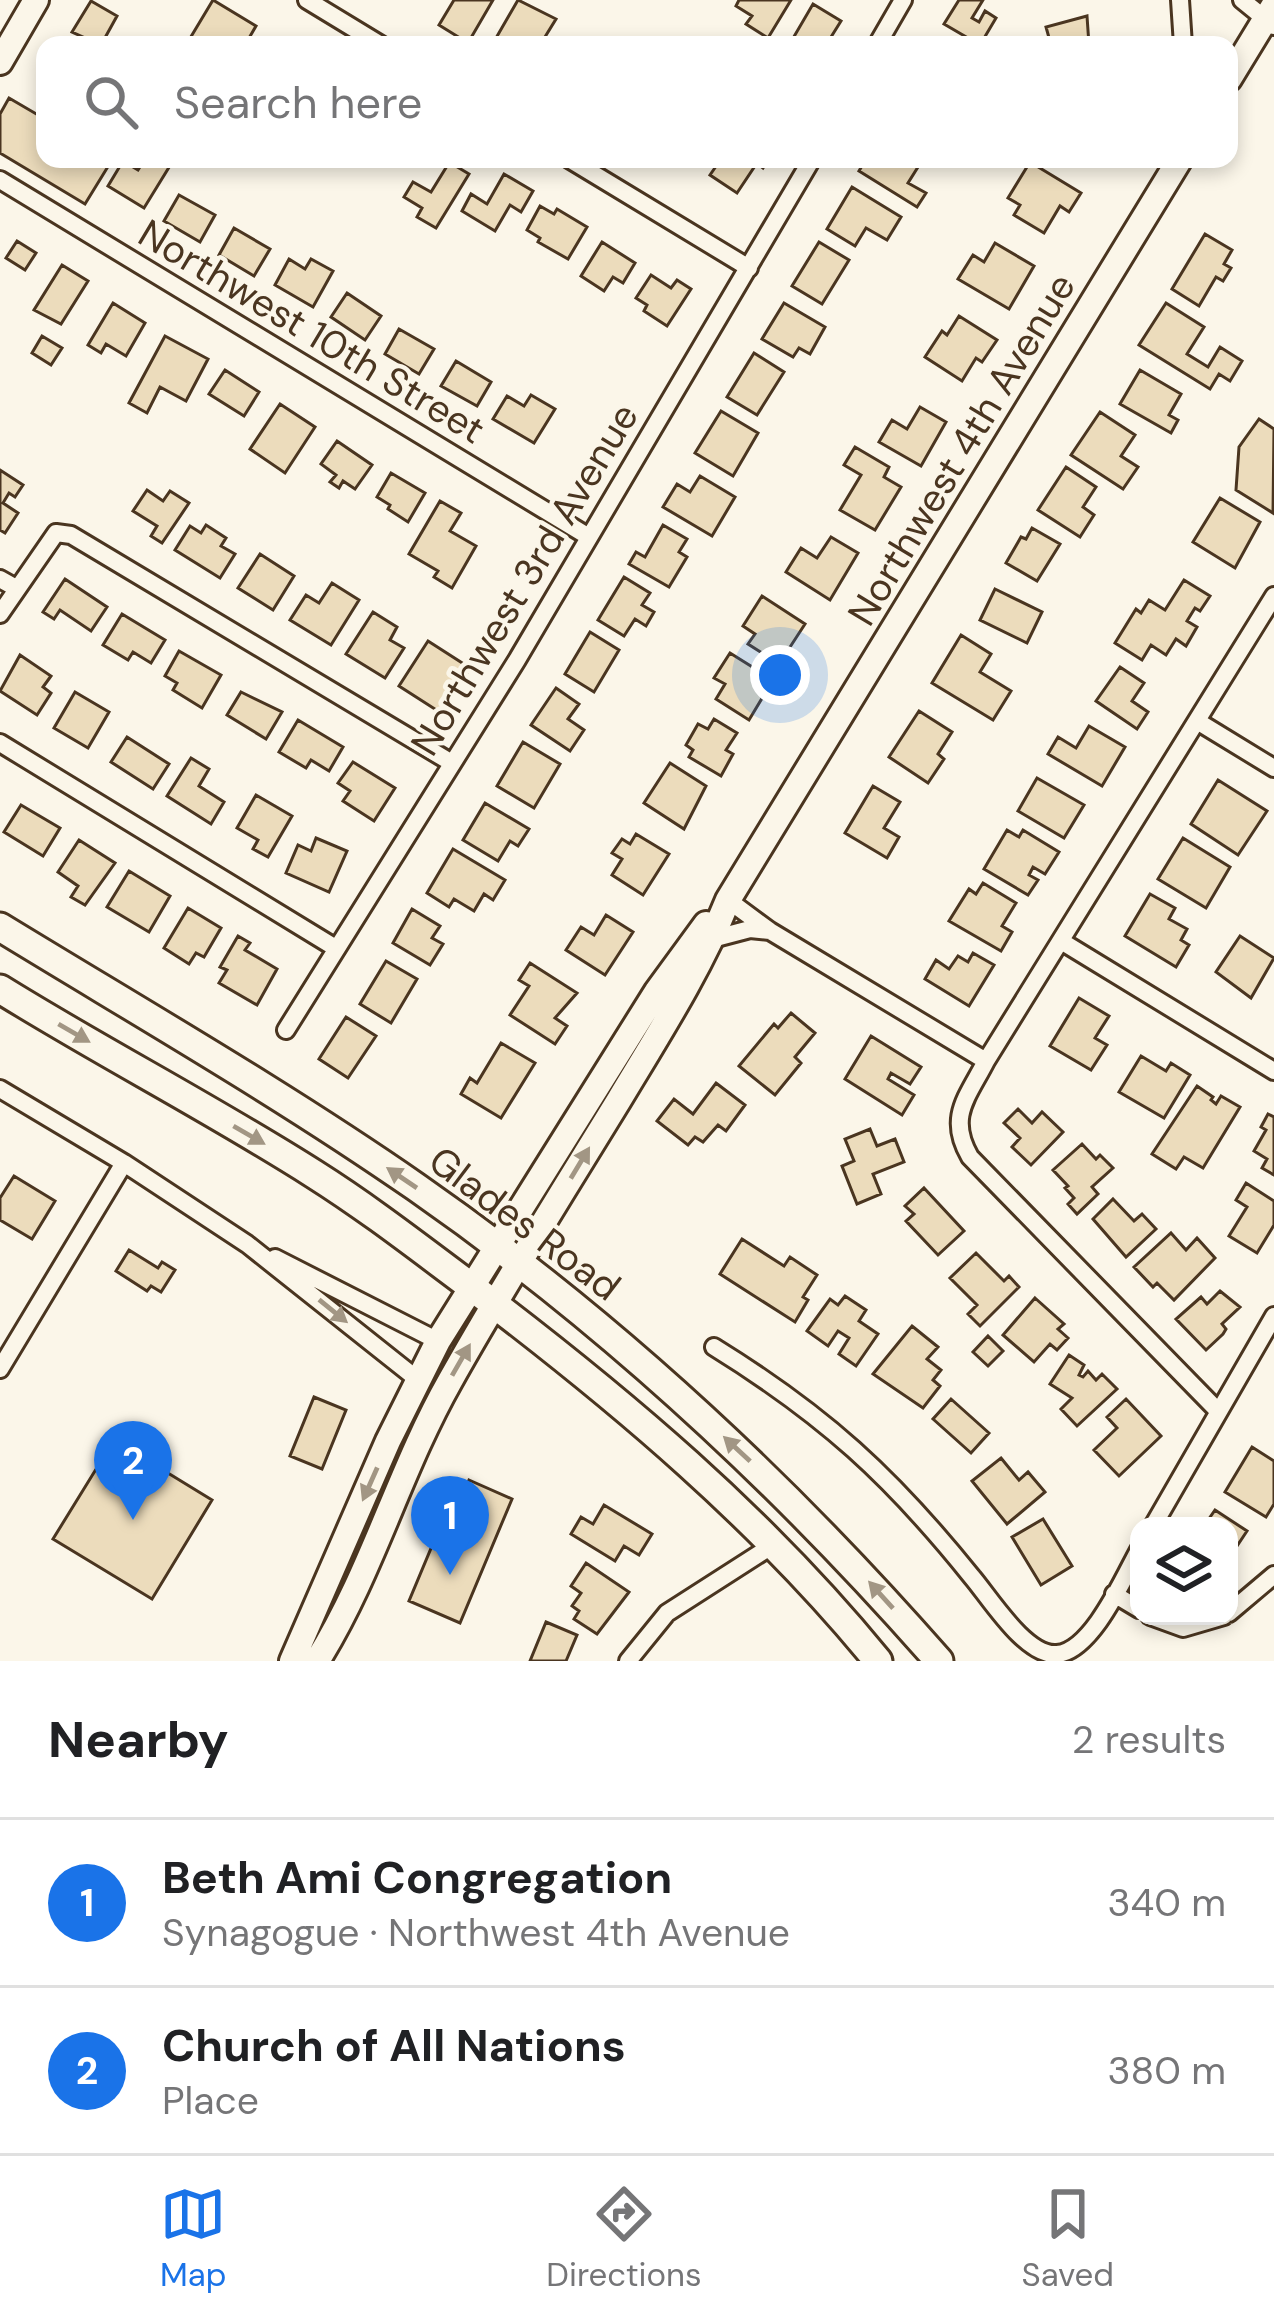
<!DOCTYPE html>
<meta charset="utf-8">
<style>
:root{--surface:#fff;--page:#f2f2f2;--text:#202124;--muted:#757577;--line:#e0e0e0;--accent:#1a73e8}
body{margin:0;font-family:"DM Sans",sans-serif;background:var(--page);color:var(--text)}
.controls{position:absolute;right:36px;bottom:36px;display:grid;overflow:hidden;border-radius:24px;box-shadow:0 6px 18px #0003}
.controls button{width:108px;height:108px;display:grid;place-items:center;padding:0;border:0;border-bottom:3px solid var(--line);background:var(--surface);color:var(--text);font:60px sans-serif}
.you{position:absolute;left:780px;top:675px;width:42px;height:42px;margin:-30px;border:9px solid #fff;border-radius:50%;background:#1a73e8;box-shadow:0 0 0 18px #1a73e833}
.badge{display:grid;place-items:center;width:78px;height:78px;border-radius:50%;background:var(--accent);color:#fff;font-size:39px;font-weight:700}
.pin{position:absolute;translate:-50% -99px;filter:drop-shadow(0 3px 6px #0008)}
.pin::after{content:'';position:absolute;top:63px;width:42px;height:36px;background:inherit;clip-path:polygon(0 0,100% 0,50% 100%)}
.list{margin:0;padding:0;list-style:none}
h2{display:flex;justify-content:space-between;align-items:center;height:156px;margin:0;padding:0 48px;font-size:51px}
h2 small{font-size:39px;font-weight:400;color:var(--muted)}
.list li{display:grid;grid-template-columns:78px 1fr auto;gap:36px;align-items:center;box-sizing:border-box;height:168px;padding:0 48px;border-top:3px solid var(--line)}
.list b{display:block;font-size:45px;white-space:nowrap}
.list p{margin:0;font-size:39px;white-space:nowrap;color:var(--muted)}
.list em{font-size:39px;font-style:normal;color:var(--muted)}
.icon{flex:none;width:66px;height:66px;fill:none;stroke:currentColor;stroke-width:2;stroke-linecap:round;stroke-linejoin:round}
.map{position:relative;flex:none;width:1274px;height:1661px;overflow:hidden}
.search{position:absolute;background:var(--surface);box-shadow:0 6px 18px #0003;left:36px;right:36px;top:36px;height:132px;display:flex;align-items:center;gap:30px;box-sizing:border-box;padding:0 42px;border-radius:24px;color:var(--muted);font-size:45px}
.sheet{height:492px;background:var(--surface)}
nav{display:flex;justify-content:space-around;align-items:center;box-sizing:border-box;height:168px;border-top:3px solid var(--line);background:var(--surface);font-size:33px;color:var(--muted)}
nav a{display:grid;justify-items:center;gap:6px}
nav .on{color:var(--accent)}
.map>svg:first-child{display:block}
</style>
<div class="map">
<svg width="1274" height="1661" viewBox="0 0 1274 1661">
<rect width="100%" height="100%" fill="#fbf6e9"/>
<path fill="#ecdcbc" stroke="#4a3520" stroke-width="3" d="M 213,0 L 256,26 L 245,45 L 186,45 Z
M 454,0 L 493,0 L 468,43 L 439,25 Z
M 518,0 L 556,19 L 540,45 L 492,45 Z
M 739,0 L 791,0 L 768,38 L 746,24 L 752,16 L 736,6 Z
M 959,0 L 983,0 L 972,18 L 979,22 L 985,11 L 996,18 L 980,45 L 944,24 Z
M 91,1 L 117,16 L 101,45 L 72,32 Z
M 813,4 L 841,21 L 826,45 L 799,45 L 792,40 Z
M 1087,16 L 1089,45 L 1051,45 L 1046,27 Z
M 9,98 L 45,119 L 45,159 L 112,160 L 85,204 L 0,153 L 0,114 Z
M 145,159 L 162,159 L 171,164 L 144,208 L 108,186 L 123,161 L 138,170 Z
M 439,159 L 457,159 L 454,165 L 469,174 L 436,228 L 417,217 L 422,208 L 404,197 L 413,182 L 431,192 L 447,166 Z
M 721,159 L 769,159 L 763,168 L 757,163 L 737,193 L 710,175 Z
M 866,159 L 923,159 L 908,183 L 926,193 L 917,207 L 859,171 Z
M 1030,162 L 1081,193 L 1069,212 L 1060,206 L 1044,233 L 1014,215 L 1020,205 L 1008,198 Z
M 504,174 L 533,191 L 521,212 L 510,205 L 495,231 L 462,211 L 471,194 L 487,204 Z
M 852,187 L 901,217 L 887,240 L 866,228 L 855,246 L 827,229 Z
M 179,195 L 215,215 L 200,242 L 164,221 Z
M 540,206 L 554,214 L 557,209 L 587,227 L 568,259 L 538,242 L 540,238 L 527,230 Z
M 234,228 L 270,249 L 254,276 L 219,255 Z
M 1205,234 L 1232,250 L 1224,264 L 1231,268 L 1223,281 L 1216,277 L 1199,306 L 1172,289 Z
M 17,241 L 36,253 L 25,270 L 6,258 Z
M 602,242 L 635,263 L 623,283 L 613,277 L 604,291 L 581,276 Z
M 819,242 L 849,260 L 822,304 L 792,286 Z
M 995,243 L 1034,266 L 1009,309 L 958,279 L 973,255 L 984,262 Z
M 289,259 L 305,269 L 311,259 L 333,271 L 313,307 L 275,285 Z
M 62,265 L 88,281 L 61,324 L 34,310 Z
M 651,275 L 671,288 L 677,280 L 691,289 L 667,326 L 644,311 L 647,305 L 636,298 Z
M 347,293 L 381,316 L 365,340 L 331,317 Z
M 113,303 L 145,323 L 126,356 L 106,344 L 101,353 L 88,345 Z
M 784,303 L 825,327 L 810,354 L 799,348 L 793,357 L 762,339 Z
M 1166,303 L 1204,327 L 1187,354 L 1208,367 L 1220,347 L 1242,361 L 1230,381 L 1219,374 L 1210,389 L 1139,345 Z
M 959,316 L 997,340 L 982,362 L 976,358 L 962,381 L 925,357 L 942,331 L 947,335 Z
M 399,329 L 434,349 L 419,374 L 385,354 Z
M 42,336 L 62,348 L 51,365 L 32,353 Z
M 165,336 L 208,359 L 186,401 L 160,387 L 147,413 L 129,403 Z
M 754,353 L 784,372 L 757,415 L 727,397 Z
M 456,361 L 491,382 L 477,406 L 441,386 Z
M 225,370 L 259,392 L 244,416 L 209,394 Z
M 1140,370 L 1181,394 L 1169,415 L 1178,420 L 1171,433 L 1120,404 Z
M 531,395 L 555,409 L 534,443 L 493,419 L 507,396 L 524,406 Z
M 280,404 L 315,427 L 285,473 L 250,449 Z
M 920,407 L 946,422 L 921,466 L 879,442 L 892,420 L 907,429 Z
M 721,411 L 758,433 L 733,476 L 695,453 Z
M 1100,412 L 1135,435 L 1121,456 L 1138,467 L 1123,489 L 1071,455 Z
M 1259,419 L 1274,429 L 1273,513 L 1236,490 L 1239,447 Z
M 337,441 L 372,465 L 355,489 L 343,481 L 339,488 L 330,482 L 336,475 L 321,464 Z
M 855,447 L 889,467 L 884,477 L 901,487 L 875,530 L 840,510 L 861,475 L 844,465 Z
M 1066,467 L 1096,487 L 1083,507 L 1094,515 L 1080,537 L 1038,510 Z
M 0,470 L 23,485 L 15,497 L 9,493 L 3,503 L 18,513 L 5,533 L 0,530 Z
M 391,473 L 425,493 L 408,522 L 388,509 L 390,505 L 377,497 Z
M 700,476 L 735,497 L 712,536 L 663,507 L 677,484 L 690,492 Z
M 147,490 L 163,501 L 170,491 L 189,503 L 162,543 L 151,536 L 157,526 L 133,511 Z
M 1220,498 L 1260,522 L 1235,568 L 1193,542 Z
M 440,501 L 461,513 L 450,531 L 476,546 L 452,588 L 434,577 L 438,571 L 409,554 Z
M 206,525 L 226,538 L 221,546 L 235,554 L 220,578 L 175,550 L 190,526 L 201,533 Z
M 663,525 L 687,539 L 679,552 L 687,557 L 669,587 L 629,564 L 636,552 L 645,557 Z
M 1032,528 L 1060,544 L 1037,581 L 1006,563 L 1021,537 L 1026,539 Z
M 831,537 L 858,553 L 830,600 L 786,572 L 801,548 L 817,558 Z
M 260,554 L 294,576 L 273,610 L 238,588 Z
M 624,577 L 650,593 L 642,605 L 654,612 L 646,626 L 635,619 L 624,636 L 598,620 Z
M 65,579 L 107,607 L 91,631 L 60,610 L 54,619 L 43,612 Z
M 1184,580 L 1210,596 L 1200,611 L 1195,608 L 1187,621 L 1197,627 L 1186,646 L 1176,639 L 1166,655 L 1151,645 L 1142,660 L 1115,643 L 1136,609 L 1141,613 L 1149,600 L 1165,610 Z
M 332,583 L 359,600 L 331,645 L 290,620 L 306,595 L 319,603 Z
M 995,589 L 1042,612 L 1027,643 L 980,620 Z
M 762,596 L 805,624 L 779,664 L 748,644 L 755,634 L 743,626 Z
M 373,612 L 397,627 L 390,640 L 404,648 L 385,678 L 346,654 Z
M 122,614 L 165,640 L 151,663 L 133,652 L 128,660 L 103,645 Z
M 590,632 L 619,650 L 594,692 L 565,674 Z
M 961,635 L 991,654 L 980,672 L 1011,691 L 993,720 L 932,683 Z
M 428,641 L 470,668 L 441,713 L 399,686 Z
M 179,651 L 221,675 L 202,708 L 173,690 L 177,683 L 165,676 Z
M 730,653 L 773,680 L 749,720 L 716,699 L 725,684 L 714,678 Z
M 20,655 L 51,676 L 43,687 L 51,693 L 37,715 L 0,691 Z
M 1120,667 L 1144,683 L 1132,701 L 1148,712 L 1137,729 L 1096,701 Z
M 556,688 L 579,704 L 568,719 L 584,730 L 570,751 L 531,725 Z
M 75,692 L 109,712 L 88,748 L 54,728 Z
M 241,692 L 282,712 L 266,739 L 227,715 Z
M 919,711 L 952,732 L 938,754 L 944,759 L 928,783 L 889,757 Z
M 714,719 L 737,733 L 726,750 L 733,754 L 721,776 L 689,757 L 693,750 L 686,745 L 698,724 L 708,729 Z
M 298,720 L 343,747 L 329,771 L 311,760 L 306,768 L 279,752 Z
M 1089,726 L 1125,747 L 1102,786 L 1048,754 L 1058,737 L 1076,748 Z
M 127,737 L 169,764 L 153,789 L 111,762 Z
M 523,742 L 560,764 L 534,808 L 497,786 Z
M 191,758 L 209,769 L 199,786 L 224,802 L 211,824 L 167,796 Z
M 353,762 L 395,788 L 374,821 L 343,801 L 350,791 L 338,783 Z
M 670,763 L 706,786 L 684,829 L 644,803 Z
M 1037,778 L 1084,805 L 1064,838 L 1018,811 Z
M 1218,780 L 1267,811 L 1238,855 L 1191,824 Z
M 873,786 L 900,802 L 884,828 L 899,837 L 887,858 L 845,833 Z
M 256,795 L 292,816 L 268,857 L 253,849 L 258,840 L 237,828 Z
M 485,803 L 529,829 L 518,846 L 510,841 L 498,861 L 463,840 Z
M 21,805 L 60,828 L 43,856 L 4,832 Z
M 1007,830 L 1019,837 L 1023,830 L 1059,852 L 1045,874 L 1033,867 L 1029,875 L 1038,880 L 1028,895 L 984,869 Z
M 636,834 L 669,854 L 643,895 L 612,875 L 622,859 L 612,853 L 622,839 L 630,844 Z
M 316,838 L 347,851 L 329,892 L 286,873 L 298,845 L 311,851 Z
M 1183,838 L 1230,867 L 1206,908 L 1158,879 Z
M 79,840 L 115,863 L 85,905 L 71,897 L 78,886 L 58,872 Z
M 453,849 L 505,880 L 493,900 L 484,894 L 474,911 L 454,899 L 449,907 L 427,893 Z
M 129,871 L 170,896 L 149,932 L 107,907 Z
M 983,883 L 1016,903 L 1002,926 L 1012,932 L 1001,951 L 949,921 L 969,889 L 976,894 Z
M 1150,894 L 1175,908 L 1169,919 L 1187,929 L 1181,940 L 1189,945 L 1176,967 L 1125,936 Z
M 188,908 L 221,928 L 204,957 L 196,953 L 189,964 L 164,948 Z
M 412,909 L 440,926 L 432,938 L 443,944 L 430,965 L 393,943 Z
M 606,915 L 633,932 L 605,975 L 566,950 L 581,927 L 594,935 Z
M 238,936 L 250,943 L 245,950 L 277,969 L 257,1005 L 219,983 L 227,970 L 220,967 Z
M 1240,936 L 1274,958 L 1251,998 L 1216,972 Z
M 973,953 L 994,965 L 969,1006 L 925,979 L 936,960 L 949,969 L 958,956 L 968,962 Z
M 386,961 L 417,979 L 391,1023 L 360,1004 Z
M 530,963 L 577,993 L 555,1018 L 567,1026 L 555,1044 L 510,1015 L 529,986 L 519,980 Z
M 1079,998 L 1109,1016 L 1095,1038 L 1107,1045 L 1091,1070 L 1050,1046 Z
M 791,1013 L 815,1033 L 795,1057 L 801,1063 L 775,1095 L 739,1066 L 774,1024 L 778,1028 Z
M 346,1017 L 376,1036 L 348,1078 L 319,1059 Z
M 871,1036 L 921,1067 L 910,1084 L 891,1073 L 888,1079 L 914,1095 L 902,1115 L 845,1079 Z
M 501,1043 L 535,1063 L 501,1118 L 461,1094 L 470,1078 L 477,1083 Z
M 1141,1056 L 1166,1071 L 1171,1063 L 1190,1075 L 1164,1118 L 1119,1092 Z
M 716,1083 L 745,1105 L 726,1131 L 718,1125 L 703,1142 L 695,1137 L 688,1145 L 657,1121 L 674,1099 L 693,1114 Z
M 1197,1086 L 1213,1097 L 1211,1100 L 1216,1104 L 1221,1096 L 1240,1107 L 1203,1168 L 1184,1157 L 1176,1169 L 1152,1154 Z
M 1018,1109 L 1032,1123 L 1042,1112 L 1063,1132 L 1031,1165 L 1012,1147 L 1020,1138 L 1004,1123 Z
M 1268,1114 L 1274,1117 L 1274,1175 L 1262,1168 L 1267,1159 L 1254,1151 L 1266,1130 L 1261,1127 Z
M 870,1129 L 877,1146 L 895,1139 L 904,1162 L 873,1174 L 881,1194 L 857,1204 L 842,1166 L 854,1161 L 845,1139 Z
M 1082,1144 L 1096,1159 L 1100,1155 L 1113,1168 L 1092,1187 L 1098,1194 L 1077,1214 L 1068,1204 L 1074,1198 L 1065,1188 L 1068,1186 L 1053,1170 Z
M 14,1176 L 55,1201 L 32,1239 L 0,1220 L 0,1198 Z
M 1246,1183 L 1274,1201 L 1274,1225 L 1257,1253 L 1229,1236 L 1247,1207 L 1236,1200 Z
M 924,1188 L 964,1231 L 938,1255 L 906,1221 L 914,1214 L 905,1206 Z
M 1113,1199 L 1134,1221 L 1142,1214 L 1156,1229 L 1126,1257 L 1093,1219 Z
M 1171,1233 L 1186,1250 L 1197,1238 L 1215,1258 L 1174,1300 L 1157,1283 L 1153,1287 L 1134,1267 Z
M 742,1239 L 784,1266 L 790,1257 L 817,1275 L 803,1297 L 808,1300 L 795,1322 L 720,1274 Z
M 129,1250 L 158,1268 L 162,1262 L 175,1270 L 161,1292 L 151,1286 L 147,1291 L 116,1271 Z
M 976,1253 L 1004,1281 L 1009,1276 L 1019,1287 L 980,1326 L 968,1314 L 977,1305 L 950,1278 Z
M 1220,1291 L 1240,1307 L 1222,1324 L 1226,1329 L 1223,1334 L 1206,1350 L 1176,1319 L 1201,1297 L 1207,1304 Z
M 845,1296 L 866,1310 L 859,1321 L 878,1334 L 856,1366 L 839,1354 L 849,1338 L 838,1331 L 828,1346 L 807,1331 L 830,1299 L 838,1305 Z
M 1035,1298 L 1064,1324 L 1058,1329 L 1068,1338 L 1057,1350 L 1050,1344 L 1034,1362 L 1003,1335 Z
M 912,1326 L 938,1347 L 927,1359 L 941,1370 L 933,1380 L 940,1386 L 923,1408 L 873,1374 Z
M 988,1336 L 1003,1351 L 988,1366 L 973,1352 Z
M 1069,1355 L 1084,1365 L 1079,1375 L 1083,1377 L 1088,1371 L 1096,1380 L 1102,1374 L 1117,1389 L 1077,1426 L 1061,1409 L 1072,1398 L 1050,1384 Z
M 314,1397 L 346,1410 L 322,1469 L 290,1456 Z
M 951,1399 L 989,1433 L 971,1453 L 933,1419 Z
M 1126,1399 L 1161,1436 L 1119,1476 L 1094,1450 L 1117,1428 L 1107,1417 Z
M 114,1440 L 212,1500 L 152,1599 L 53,1539 Z
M 1252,1447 L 1274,1461 L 1274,1504 L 1266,1517 L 1225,1492 Z
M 1001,1458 L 1019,1480 L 1028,1472 L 1045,1492 L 1007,1524 L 972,1481 Z
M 469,1480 L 512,1499 L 460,1623 L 409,1601 L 432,1546 L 440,1549 Z
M 604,1505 L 652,1534 L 639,1555 L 624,1546 L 615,1561 L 571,1534 L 581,1517 L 593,1524 Z
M 1215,1510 L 1247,1531 L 1229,1558 L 1229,1526 L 1204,1526 Z
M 1043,1519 L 1072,1566 L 1041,1585 L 1012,1537 Z
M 586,1563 L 629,1592 L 597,1634 L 574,1619 L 579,1611 L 572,1606 L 581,1593 L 571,1586 Z
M 546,1622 L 577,1635 L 566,1661 L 530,1661 Z"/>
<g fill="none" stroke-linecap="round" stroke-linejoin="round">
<g stroke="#4a3520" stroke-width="22">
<path id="street" d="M 307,0 L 381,45
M 1180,0 L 1183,45
M 1242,0 L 1274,26
M 877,45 L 903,0
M 569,159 L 749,268
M 0,180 L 589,537
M 0,579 L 16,588
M 0,614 L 56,533 L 71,535 L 452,763
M 1197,721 L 1274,768
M 0,743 L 334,947
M 728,900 L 770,931 L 986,1061
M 712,939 L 750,929 L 770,931
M 1061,941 L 1274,1071
M 286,1030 L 517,660 L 812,159
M 0,1089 L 124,1163 L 247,1244 L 417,1379
M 275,1258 L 438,1341
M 714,1347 C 824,1415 891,1476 972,1577 C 990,1598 1026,1657 1057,1654 C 1092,1651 1123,1579 1139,1550
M 0,1369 L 124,1163
M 1218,1411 L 970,1157 C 947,1117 967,1098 986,1061 L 1274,596
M 1153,1526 L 1274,1316
M 1114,1594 L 1139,1609
M 1229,1613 L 1274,1575
M 1150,1616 L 1183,1628 L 1224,1616
M 628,1661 L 667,1613 L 773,1545"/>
</g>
<g stroke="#4a3520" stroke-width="30">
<path id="secondary" d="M 0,62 L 36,0
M 1229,79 L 1274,5
M 292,1661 L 388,1441 L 438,1341 L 657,991 L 706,924
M 317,1661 C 372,1573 399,1471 450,1381 C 503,1286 562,1193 619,1100 C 658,1035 700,970 728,900 L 1180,159"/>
</g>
<g stroke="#4a3520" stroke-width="33">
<path id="primary" d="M 0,927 C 139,1012 282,1094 416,1187 C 610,1322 783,1483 939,1661
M 0,989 C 103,1053 212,1109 314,1174 C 371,1210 423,1251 477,1291 C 622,1401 762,1519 878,1661"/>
</g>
<use href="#street" stroke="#fbf6e9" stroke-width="16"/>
<use href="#secondary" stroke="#fbf6e9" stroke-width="24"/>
<use href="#primary" stroke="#fbf6e9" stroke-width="27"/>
</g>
<defs><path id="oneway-solid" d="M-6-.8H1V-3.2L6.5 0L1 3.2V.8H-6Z" transform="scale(3)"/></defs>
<g fill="#a29684">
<use href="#oneway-solid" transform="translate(74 1033) rotate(30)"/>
<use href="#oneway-solid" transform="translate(249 1135) rotate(30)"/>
<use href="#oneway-solid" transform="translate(580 1163) rotate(-59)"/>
<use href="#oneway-solid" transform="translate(402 1178) rotate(-146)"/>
<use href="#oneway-solid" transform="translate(333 1311) rotate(39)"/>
<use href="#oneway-solid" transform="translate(461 1360) rotate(-60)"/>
<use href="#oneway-solid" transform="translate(737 1449) rotate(-137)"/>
<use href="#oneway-solid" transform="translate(370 1484) rotate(114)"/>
<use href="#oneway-solid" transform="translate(881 1595) rotate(-132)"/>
</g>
<g text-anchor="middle" stroke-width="9" stroke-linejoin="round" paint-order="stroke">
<g font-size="39" fill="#4a3520" stroke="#fbf6e9">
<text transform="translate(312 331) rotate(31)" y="14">Northwest 10th Street</text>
<text transform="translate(961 449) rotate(-59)" y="14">Northwest 4th Avenue</text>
<text transform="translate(524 579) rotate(-59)" y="14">Northwest 3rd Avenue</text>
<text transform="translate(525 1223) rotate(37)" y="14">Glades Road</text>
</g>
</g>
</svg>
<div class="controls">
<button><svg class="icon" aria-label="layers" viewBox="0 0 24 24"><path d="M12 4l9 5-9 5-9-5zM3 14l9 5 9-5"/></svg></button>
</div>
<div class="you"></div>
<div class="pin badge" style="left:450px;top:1575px">1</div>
<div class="pin badge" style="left:133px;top:1520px">2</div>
<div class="search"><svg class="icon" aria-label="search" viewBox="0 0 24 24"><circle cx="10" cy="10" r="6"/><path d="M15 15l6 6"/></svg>Search here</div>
</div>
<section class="sheet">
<h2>Nearby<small>2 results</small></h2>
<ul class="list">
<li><span class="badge">1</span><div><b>Beth Ami Congregation</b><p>Synagogue · Northwest 4th Avenue</p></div><em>340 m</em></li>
<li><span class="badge">2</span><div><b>Church of All Nations</b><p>Place</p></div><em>380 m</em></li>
</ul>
</section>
<nav>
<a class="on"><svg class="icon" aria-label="map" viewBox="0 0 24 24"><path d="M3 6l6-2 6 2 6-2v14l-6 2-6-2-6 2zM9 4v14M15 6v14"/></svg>Map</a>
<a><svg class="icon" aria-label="directions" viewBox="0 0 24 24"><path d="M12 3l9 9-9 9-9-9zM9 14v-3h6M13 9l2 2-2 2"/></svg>Directions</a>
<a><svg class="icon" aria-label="saved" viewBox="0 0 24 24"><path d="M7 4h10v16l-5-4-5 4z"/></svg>Saved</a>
</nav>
